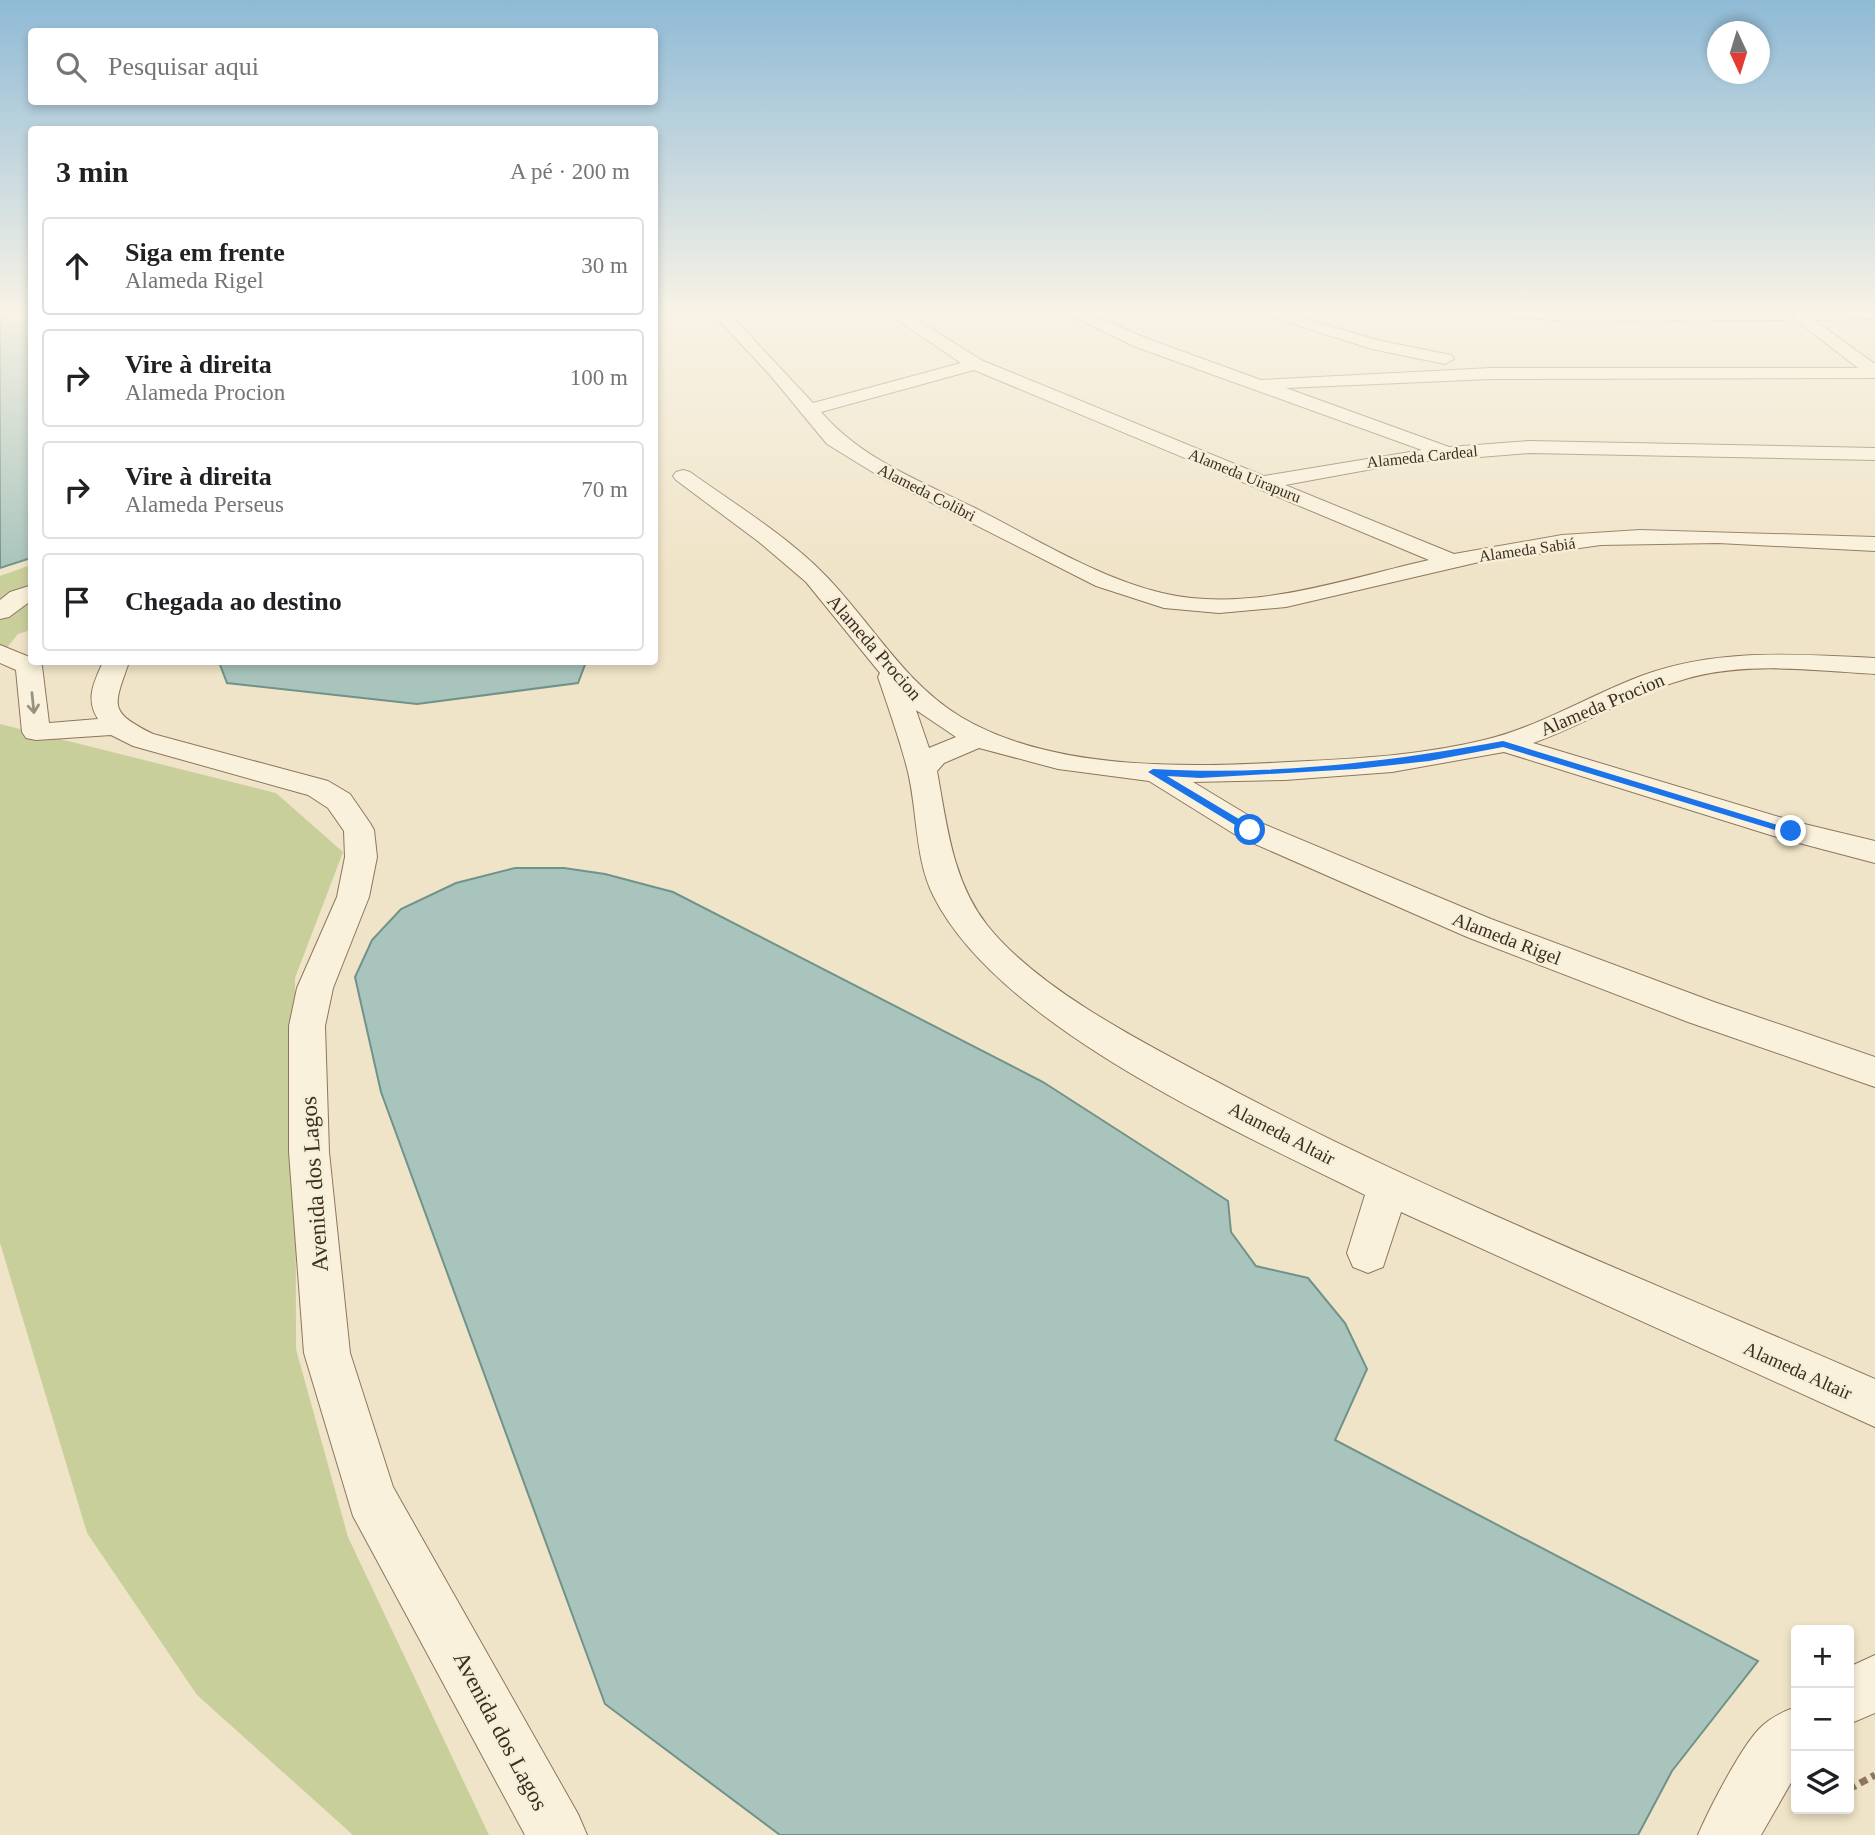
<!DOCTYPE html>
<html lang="pt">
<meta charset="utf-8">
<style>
:root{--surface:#fff;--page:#f2f2f2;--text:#202124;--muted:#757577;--line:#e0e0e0}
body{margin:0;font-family:"Times New Roman",serif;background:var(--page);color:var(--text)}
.controls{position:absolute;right:21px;bottom:21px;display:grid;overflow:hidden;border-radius:7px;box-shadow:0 4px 10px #0003}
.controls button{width:63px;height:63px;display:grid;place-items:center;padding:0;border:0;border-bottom:2px solid var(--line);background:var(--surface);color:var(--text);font:35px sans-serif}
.compass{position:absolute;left:1707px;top:21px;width:63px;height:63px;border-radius:50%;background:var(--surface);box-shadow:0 4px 10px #0003;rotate:176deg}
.stop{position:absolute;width:21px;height:21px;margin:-16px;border:5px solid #1a73e8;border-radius:50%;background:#fff}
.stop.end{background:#1a73e8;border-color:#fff;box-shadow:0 2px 7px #0008}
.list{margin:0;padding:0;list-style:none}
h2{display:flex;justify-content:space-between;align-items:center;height:91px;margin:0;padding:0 28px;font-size:30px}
h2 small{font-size:23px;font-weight:400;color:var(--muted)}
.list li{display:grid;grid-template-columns:46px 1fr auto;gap:21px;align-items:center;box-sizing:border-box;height:98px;margin:0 14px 14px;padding:0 14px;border:2px solid var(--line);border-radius:7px}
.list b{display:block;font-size:26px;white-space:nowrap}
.list p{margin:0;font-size:23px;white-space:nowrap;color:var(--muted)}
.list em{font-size:23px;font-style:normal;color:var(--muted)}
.icon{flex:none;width:38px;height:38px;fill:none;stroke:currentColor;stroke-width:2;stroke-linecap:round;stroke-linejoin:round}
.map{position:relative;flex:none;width:1875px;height:1835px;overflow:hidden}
.search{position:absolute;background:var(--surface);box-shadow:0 4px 10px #0003;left:28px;top:28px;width:630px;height:77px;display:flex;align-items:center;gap:18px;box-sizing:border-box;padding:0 24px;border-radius:7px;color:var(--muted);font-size:26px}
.panel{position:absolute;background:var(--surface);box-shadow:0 4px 10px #0003;left:28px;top:126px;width:630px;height:539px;border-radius:7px}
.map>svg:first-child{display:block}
</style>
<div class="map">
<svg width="1875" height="1835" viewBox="0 0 1875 1835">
<rect width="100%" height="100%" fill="#f0e4c8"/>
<path fill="#c9cf9b" d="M 31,565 L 31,630 L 18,634 L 0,656 L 0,576 Z
M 0,724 L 276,793 L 343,852 L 295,978 L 296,1349 L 348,1537 L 489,1835 L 353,1835 L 197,1695 L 87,1533 L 0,1243 Z"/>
<path fill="#a9c4bc" stroke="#6f938a" stroke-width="2" d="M 0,310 L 32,310 L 31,558 L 0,568 Z
M 219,662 L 586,662 L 578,683 L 417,704 L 227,683 Z
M 515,868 L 564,868 L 605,874 L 673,892 L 1043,1082 L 1228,1201 L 1231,1232 L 1256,1266 L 1308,1278 L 1345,1323 L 1367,1369 L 1335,1440 L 1758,1661 L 1672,1771 L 1638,1835 L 780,1835 L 605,1704 L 381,1092 L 355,977 L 372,940 L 401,909 L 456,883 Z"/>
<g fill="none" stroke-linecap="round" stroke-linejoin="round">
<g stroke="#8d765c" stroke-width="2">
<path id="minor" d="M 709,310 L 726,310 L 813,403 L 961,363 L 883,310 L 902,310 L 981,360 L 1264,476 L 1422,450 L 1136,347 L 1059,310 L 1080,310 L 1148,339 L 1261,380 L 1491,368 L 1858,368 L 1793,318 L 1803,310 L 1875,310 L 1875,319 L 1814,320 L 1875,364 L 1875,378 L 1491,379 L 1286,388 L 1449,447 L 1529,441 L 1875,448 L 1875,460 L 1529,453 L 1405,463 L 1285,485 L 1454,554 L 1562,535 L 1640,530 L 1875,537 L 1875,551 L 1718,543 L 1601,545 L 1479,562 L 1286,607 L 1219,613 L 1164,608 L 1096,586 L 879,476 L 827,444 L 770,375 ZM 974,370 L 1429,560 C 1344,579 1250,614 1162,593 C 1096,577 1033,537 973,507 C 920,481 860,458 821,412 Z
M 1250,310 L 1275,310 L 1381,341 L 1451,355 L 1454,359 L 1445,364 L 1372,349 Z
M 1473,310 L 1785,310 L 1793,315 L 1785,320 L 1571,321 L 1481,315 Z
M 683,470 L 690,472 C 736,505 786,535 825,575 C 871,622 904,683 961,717 C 1057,774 1200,767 1308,761 C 1367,758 1427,754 1484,740 C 1539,727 1588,696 1641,676 C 1717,648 1796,654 1875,658 L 1875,674 C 1812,670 1743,661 1682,680 C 1630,695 1584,725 1533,743 L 1796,822 L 1875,841 L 1875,863 L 1780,838 L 1504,752 L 1392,772 L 1285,780 L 1193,782 L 1261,823 L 1491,919 L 1714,1002 L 1875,1057 L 1875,1087 L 1688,1022 L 1467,937 L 1239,837 L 1149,781 L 1058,769 L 979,748 L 944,763 L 937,771 C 947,825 952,880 987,925 C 1036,987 1138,1040 1208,1077 C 1423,1192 1652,1282 1875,1379 L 1875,1427 L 1401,1212 L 1383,1267 L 1368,1273 L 1353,1267 L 1347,1253 L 1365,1195 C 1237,1131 1000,1027 934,897 C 914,858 918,810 907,768 C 899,737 888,707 878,677 L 880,673 L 806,582 L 759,542 L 676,480 L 673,476 L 676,472 ZM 916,710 L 956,737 L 929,748 Z
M 32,585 L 32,600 L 9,617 L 0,619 L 0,600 L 10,592 Z
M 0,645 L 32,658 L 32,662 L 39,662 L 42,666 L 49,723 L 98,719 C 85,699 94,682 103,662 L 129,662 C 114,706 107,711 153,734 L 328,781 L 350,794 L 370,823 L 374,830 L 377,857 L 369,897 L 333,988 L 325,1026 L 329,1152 L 350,1353 L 393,1487 L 578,1814 L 587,1835 L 525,1835 L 353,1516 L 304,1353 L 289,1152 L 289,1026 L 297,988 L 337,897 L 345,857 L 344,831 L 328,808 L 308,795 L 133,746 L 111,735 L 36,740 L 26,738 L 22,732 L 16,670 L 0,663 Z
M 1875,1655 L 1875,1713 L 1849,1724 L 1849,1667 Z
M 1796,1707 L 1796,1774 L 1761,1835 L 1698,1835 C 1709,1809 1740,1749 1759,1729 C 1769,1718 1782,1712 1796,1707 Z"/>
</g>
<path stroke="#8d765c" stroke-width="7" stroke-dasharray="8 5" stroke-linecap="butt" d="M 1849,1784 L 1853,1787 L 1875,1775"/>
<use href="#minor" fill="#faf1dc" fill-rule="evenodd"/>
</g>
<defs><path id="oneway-shaft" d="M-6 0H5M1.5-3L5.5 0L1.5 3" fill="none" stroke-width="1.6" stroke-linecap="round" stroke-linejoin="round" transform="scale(1.75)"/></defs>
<use stroke="#9c907e" href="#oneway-shaft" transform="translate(33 703) rotate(84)"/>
<linearGradient id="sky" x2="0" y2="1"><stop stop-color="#8fbad6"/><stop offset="0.55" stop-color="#f8f3e6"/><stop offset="1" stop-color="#f8f3e6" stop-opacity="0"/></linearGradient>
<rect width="1875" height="567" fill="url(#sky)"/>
<path fill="#1a73e8" d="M 1503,741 L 1797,831 L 1788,834 L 1503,747 L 1429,761 L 1356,769 L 1200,778 L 1167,776 L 1254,828 L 1255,830 L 1250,834 L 1148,772 L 1153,769 C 1270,776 1389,762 1503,741 Z"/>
<g text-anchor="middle" stroke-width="5" stroke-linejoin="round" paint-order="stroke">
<g font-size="16" fill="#3d2e20" stroke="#f7eed8">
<text transform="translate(1422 456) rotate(-6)" y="6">Alameda Cardeal</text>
<text transform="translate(1245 475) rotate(22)" y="6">Alameda Uirapuru</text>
<text transform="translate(927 492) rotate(27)" y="6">Alameda Colibri</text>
<text transform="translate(1527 549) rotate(-8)" y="6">Alameda Sabiá</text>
</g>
<g font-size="19" fill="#3d2e20" stroke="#f7eed8">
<text transform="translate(875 647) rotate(49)" y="7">Alameda Procion</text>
<text transform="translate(1602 704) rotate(-23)" y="7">Alameda Procion</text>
<text transform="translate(1507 938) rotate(21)" y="7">Alameda Rigel</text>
<text transform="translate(1282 1133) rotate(27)" y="7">Alameda Altair</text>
<text transform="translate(1798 1370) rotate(24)" y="7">Alameda Altair</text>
</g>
<g font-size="23" fill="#3d2e20" stroke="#f7eed8">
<text transform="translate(314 1184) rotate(-94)" y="8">Avenida dos Lagos</text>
<text transform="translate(501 1731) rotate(62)" y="8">Avenida dos Lagos</text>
</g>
</g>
</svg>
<div class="controls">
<button>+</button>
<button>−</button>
<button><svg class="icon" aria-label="layers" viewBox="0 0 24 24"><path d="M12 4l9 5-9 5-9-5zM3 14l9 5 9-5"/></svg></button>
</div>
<svg class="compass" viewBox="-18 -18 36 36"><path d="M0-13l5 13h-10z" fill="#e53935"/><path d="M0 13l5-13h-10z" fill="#757577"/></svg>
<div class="stop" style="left:1250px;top:830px"></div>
<div class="stop end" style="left:1791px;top:831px"></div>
<div class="search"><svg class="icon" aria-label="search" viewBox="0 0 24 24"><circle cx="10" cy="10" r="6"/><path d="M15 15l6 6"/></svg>Pesquisar aqui</div>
<section class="panel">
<h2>3 min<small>A pé · 200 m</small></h2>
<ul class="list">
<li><svg class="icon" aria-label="ahead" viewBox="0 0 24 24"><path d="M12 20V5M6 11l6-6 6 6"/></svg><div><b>Siga em frente</b><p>Alameda Rigel</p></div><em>30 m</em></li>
<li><svg class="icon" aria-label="right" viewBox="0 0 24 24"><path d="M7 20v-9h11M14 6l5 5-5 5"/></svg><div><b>Vire à direita</b><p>Alameda Procion</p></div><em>100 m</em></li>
<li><svg class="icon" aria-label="right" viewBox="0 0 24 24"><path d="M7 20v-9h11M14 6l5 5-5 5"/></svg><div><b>Vire à direita</b><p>Alameda Perseus</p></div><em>70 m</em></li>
<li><svg class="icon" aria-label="arrive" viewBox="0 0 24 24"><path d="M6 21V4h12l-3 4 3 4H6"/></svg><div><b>Chegada ao destino</b></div></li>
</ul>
</section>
</div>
